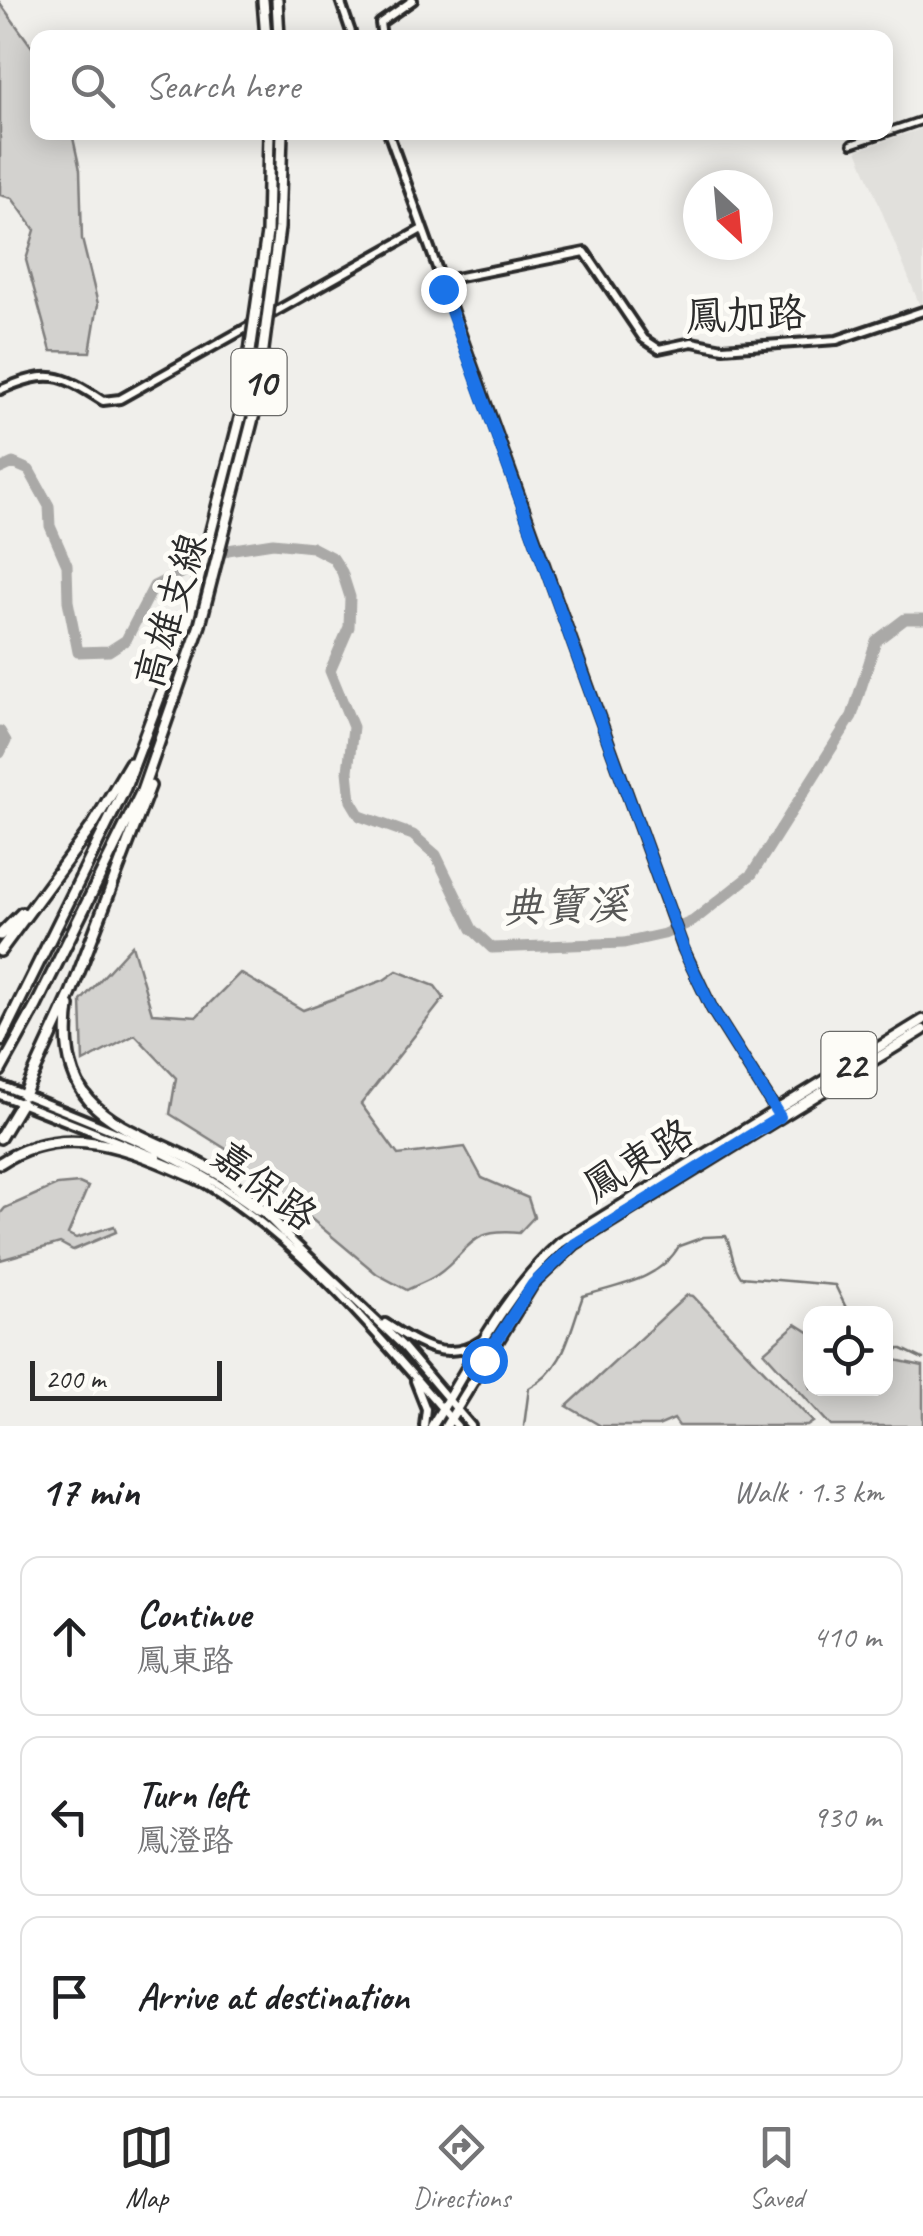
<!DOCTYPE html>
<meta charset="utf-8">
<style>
:root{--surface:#fff;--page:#f2f2f2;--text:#202124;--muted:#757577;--line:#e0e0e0;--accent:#2b2b2b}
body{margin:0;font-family:Caveat,"LXGW WenKai TC",sans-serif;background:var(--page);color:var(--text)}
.controls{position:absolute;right:30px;bottom:30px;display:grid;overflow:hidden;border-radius:20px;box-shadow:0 5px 25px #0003}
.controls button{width:90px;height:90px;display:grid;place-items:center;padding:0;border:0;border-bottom:2px solid var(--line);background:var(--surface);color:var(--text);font:50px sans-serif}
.compass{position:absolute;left:683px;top:170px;width:90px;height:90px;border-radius:50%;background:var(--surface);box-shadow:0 5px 25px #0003;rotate:154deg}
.scale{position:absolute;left:30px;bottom:25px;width:192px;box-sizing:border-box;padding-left:10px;border:5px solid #2b2b2b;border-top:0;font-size:28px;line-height:35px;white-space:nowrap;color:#2b2b2b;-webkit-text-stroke:8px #fdfcf7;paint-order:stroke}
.stop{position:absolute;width:30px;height:30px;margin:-22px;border:8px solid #1a73e8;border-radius:50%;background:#fff}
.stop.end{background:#1a73e8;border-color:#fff;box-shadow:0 2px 10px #0008}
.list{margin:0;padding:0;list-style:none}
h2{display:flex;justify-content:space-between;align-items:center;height:130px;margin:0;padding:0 40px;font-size:42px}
h2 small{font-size:32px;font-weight:400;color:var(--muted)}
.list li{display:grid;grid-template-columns:65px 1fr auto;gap:30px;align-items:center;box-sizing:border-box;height:160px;margin:0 20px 20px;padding:0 20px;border:2px solid var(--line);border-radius:20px}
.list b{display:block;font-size:38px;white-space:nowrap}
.list p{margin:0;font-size:32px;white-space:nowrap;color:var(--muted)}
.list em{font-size:32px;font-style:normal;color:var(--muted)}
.icon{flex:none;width:55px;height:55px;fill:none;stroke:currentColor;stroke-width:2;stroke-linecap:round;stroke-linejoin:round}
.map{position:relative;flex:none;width:923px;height:1426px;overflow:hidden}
.search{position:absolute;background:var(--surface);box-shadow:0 5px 25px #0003;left:30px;right:30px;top:30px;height:110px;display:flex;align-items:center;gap:25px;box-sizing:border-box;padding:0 35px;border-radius:20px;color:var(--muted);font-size:38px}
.sheet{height:670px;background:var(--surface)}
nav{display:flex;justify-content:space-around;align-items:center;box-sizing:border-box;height:140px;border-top:2px solid var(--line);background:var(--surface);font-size:28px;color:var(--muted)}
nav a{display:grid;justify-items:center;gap:5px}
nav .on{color:var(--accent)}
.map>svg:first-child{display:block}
</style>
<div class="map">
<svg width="923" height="1426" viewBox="0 0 923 1426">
<rect width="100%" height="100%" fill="#f0efeb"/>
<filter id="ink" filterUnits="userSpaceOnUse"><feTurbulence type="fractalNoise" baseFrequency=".01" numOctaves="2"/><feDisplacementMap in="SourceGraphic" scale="20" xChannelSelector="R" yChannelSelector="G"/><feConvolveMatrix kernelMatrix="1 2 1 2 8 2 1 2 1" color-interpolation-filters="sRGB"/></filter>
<g filter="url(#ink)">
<path fill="#e1e0dc" d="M 923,128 L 923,305 L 920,306 L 857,150 Z"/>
<path fill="#d3d2cf" stroke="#7f7e7d" stroke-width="2.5" d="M 0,3 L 37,54 L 38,132 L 72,133 L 80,170 L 82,239 L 98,304 L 90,352 L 51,351 L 26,260 L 35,230 L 12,198 L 0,195 Z
M 132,945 L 152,1013 L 197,1016 L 240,973 L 303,1010 L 384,980 L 397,971 L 435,986 L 444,998 L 361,1104 L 398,1155 L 465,1147 L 482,1178 L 528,1198 L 534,1217 L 519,1233 C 465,1228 471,1252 437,1275 C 428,1281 417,1285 407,1290 L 377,1274 L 234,1154 L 170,1114 L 176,1078 L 135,1035 L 83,1062 L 81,1001 Z
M 79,1183 L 88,1187 L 68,1234 L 76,1238 L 114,1226 L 116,1232 L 73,1250 L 60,1243 L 0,1260 L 0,1214 L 5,1208 L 57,1185 Z
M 687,1295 L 693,1296 L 813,1422 L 807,1426 L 679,1426 L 674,1419 L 658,1426 L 601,1426 L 567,1406 Z
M 796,1324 L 810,1333 L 810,1388 L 886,1388 L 886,1358 L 923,1366 L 923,1426 L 831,1426 L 764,1352 Z"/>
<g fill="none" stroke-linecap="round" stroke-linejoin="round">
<path stroke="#777775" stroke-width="2.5" d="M 886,1349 L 902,1349 L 923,1359
M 524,1426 L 529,1388 C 565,1369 569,1333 583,1296 C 618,1285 660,1280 679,1246 L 704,1237 L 726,1236 C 733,1251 731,1263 741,1277 L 835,1285 L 849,1314"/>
<path stroke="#aaa9a7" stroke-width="11" d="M 0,469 L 13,463 L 29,470 L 49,506 L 50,526 L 67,565 L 68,601 L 78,652 L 109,651 L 126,640 L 154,586 L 228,550 L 273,543 L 312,547 L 333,558 L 342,572 L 350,597 L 349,627 L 330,671 L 353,727 L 348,771 L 351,801 L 360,816 L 413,835 L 436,855 L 472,929 L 492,948 L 624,943 L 664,934 L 693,921 L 752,874 L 852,716 L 876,641 L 905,619 L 923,619
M 0,731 L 6,741 L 0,753"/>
<g stroke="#2b2b2b" stroke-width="12">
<path id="minor" d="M 852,144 L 923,120"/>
</g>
<g stroke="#2b2b2b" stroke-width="14">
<path id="tertiary" d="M 340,0 L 353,38
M 382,38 L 380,23 L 413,0
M 388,132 L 683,948 L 712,1009 L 777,1112
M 440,281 L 585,252 L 644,339 L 659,349 L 692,342 L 723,348 L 837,340 L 923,311
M 0,390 C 49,369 60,373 103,401 L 120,399 L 422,229
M 0,1085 C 90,1122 181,1152 258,1212
M 0,1095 L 157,1157
M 203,1182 C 304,1244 381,1338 457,1426
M 283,1232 L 402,1345 L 471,1426
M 385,1323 C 416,1343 447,1365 482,1340
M 415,1381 L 426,1409 L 424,1426"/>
</g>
<g stroke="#2b2b2b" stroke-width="15">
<path id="primary" d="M 432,1426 C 471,1363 504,1294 560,1243 L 923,1020
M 446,1426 L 533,1284 L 575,1244 L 923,1030"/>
</g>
<g stroke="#2b2b2b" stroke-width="16">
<path id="motorway" d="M 263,0 L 266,38
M 277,0 L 279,38
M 0,935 L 22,913
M 0,951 L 93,825 L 130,763
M 69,1006 C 53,1129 143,1126 223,1177 C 247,1193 266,1214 286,1234
M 0,1041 L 125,788 L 187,624
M 0,1071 L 36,1006 L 142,791 L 200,625
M 24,1095 L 71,993 L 150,786
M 0,1138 L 21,1103
M 0,1163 C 69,1117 139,1153 207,1183"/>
</g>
<use href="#minor" stroke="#fdfcf7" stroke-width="5"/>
<use href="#tertiary" stroke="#fdfcf7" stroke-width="6"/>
<use href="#primary" stroke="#fdfcf7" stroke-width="8"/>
<use href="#motorway" stroke="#fdfcf7" stroke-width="9"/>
<g stroke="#2b2b2b" stroke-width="16" stroke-linecap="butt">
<path id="motorway-bridge" d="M 187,624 L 241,414 L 267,233 L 269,132
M 200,625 L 255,410 L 279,228 L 282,132"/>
</g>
<use href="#motorway-bridge" stroke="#fdfcf7" stroke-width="9"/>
</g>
</g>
<g fill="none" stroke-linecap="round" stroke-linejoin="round" filter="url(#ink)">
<path stroke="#1a73e8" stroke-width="12" d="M 443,289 L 685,953 L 712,1009 L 780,1117 L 575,1244 L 533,1284 L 484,1360"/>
</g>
<g text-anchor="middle" stroke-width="10" stroke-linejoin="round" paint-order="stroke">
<g fill="#fdfcf7" stroke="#6a6a68" stroke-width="2.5">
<rect x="231.5" y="349" width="55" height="66" rx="8"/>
<rect x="821.5" y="1032" width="55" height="66" rx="8"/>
</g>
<g font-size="38" font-weight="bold" fill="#2b2b2b">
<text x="259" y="395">10</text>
<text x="849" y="1078">22</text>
</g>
<g font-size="40" fill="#2b2b2b" stroke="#fdfcf7">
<text transform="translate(746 314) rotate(-2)" y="14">鳳加路</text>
<text transform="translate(170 610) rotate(-73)" y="14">高雄支線</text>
<text transform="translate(638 1159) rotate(-31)" y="14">鳳東路</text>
<text transform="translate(265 1185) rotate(37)" y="14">嘉保路</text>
</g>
<g font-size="42" font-style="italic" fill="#575756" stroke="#fdfcf7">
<text transform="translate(565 905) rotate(-2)" y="15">典寶溪</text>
</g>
</g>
</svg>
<div class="controls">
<button><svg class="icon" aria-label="locate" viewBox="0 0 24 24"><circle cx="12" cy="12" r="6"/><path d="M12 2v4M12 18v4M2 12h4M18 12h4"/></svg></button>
</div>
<svg class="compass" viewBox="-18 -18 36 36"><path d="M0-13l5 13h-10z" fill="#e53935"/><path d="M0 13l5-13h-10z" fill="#757577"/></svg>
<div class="scale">200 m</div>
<div class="stop" style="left:484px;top:1360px"></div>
<div class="stop end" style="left:443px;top:289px"></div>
<div class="search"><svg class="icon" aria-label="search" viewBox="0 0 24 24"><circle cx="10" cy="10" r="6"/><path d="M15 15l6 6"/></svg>Search here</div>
</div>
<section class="sheet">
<h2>17 min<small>Walk · 1.3 km</small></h2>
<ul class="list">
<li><svg class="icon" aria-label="ahead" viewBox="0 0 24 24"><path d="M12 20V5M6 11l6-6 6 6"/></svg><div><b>Continue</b><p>鳳東路</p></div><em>410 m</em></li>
<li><svg class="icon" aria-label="left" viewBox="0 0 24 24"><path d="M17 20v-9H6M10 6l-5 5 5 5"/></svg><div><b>Turn left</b><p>鳳澄路</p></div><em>930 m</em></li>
<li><svg class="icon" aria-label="arrive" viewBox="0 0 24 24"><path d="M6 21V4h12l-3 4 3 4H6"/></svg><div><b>Arrive at destination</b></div></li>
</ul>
</section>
<nav>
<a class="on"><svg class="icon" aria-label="map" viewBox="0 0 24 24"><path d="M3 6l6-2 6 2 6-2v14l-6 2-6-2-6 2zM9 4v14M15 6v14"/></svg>Map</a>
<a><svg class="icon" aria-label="directions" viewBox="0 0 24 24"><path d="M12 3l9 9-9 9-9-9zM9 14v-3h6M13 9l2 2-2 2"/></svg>Directions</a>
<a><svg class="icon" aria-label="saved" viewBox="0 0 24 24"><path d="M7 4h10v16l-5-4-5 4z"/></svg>Saved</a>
</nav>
